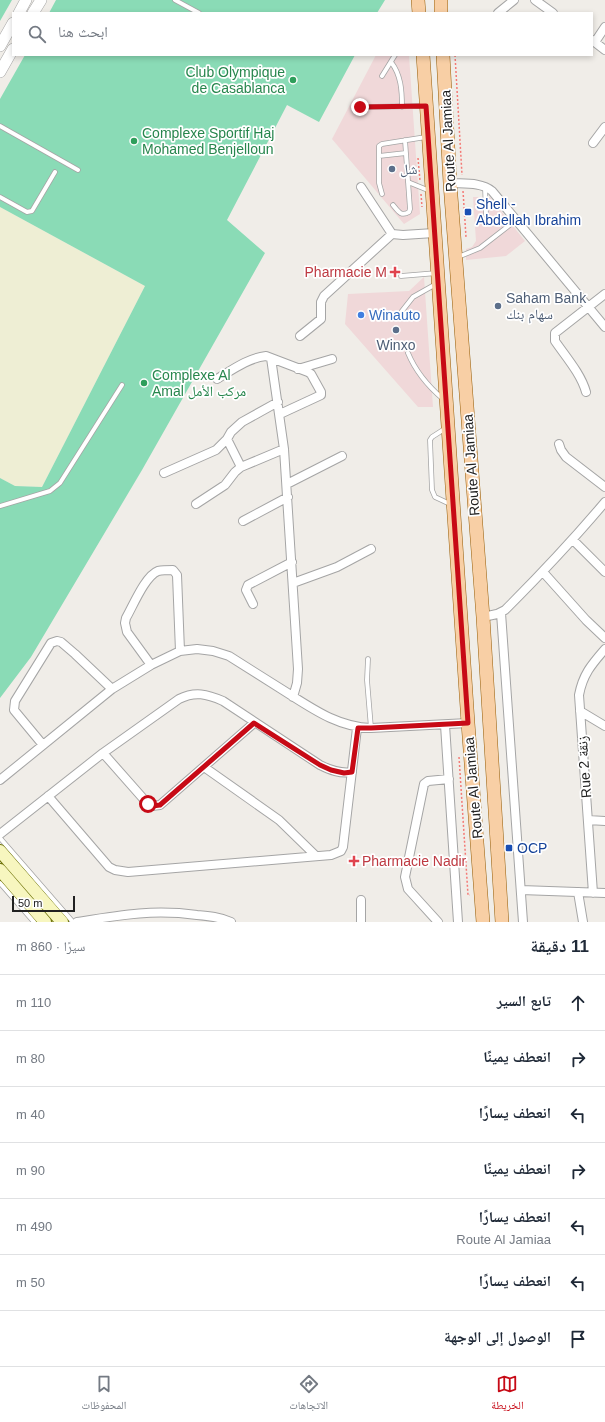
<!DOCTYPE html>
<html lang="ar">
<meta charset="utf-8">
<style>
:root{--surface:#fff;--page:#f2f2f3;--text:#1f2937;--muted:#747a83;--line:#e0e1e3;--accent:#c70a16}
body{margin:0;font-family:Arial,"Noto Naskh Arabic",sans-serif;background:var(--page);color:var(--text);direction:rtl}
.scale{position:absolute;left:12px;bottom:10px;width:63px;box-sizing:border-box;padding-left:4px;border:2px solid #212121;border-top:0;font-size:11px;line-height:14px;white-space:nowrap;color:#212121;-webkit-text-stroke:3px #fff;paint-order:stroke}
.stop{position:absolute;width:12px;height:12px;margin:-9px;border:3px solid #c70a16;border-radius:50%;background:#fff}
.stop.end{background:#c70a16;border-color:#fff;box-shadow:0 1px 4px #0008}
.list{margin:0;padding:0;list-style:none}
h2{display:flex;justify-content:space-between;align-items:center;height:52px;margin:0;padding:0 16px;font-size:17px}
h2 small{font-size:13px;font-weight:400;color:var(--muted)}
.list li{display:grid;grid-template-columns:26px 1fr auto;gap:12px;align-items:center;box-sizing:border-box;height:56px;padding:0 16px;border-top:1px solid var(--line)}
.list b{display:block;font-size:15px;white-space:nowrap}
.list p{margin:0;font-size:13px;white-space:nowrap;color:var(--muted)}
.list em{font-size:13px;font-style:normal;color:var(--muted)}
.icon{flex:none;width:22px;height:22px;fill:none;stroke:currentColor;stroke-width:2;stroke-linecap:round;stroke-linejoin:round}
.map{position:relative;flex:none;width:605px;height:922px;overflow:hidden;direction:ltr}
.search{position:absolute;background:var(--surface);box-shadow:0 2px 6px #0003;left:12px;right:12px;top:12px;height:44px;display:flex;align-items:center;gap:10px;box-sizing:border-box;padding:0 14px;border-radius:0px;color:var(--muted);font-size:15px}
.sheet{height:444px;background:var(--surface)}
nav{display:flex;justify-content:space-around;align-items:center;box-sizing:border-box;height:56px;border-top:1px solid var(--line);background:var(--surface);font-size:11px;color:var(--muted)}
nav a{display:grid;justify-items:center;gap:2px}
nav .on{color:var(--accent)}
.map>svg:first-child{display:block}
</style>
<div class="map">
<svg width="605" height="922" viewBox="0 0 605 922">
<rect width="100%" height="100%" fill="#f0ede8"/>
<path fill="#f0d8d9" d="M 376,55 L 409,55 L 420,214 L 404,224 L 332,139 Z
M 473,197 L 490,197 L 525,241 L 506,256 L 466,260 L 466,249 L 472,247 L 476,241 Z
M 424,277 L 433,407 L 418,407 L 345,324 L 348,294 L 409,291 Z"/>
<path fill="#eeeed4" d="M 0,207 L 145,286 L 42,487 L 15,486 L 0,478 Z"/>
<path fill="#8adbb6" d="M 0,0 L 12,0 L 0,21 Z
M 56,0 L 385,0 L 377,13 L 49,13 Z
M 25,55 L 355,55 L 319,122 L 287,105 L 227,220 L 265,253 L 142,470 L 31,657 L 0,698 L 0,478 L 15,486 L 42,487 L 145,286 L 0,207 L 0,99 Z"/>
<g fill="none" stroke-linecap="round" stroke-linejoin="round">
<g stroke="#a5a5a5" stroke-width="5.5">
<path id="service" d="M 175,0 L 199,13
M 391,62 C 401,75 402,90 402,107
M 382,76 L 395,55
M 360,107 L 424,106
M 0,126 L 78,170
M 379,156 L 406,153
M 408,182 L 430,191
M 485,187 L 486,215
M 382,194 L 379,183 L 379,146 L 382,144 L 426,137
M 0,197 L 27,212 L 32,211 L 55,172
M 393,205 C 398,211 401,217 409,212 L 410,209 L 405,140
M 458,257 L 480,248 L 516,220
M 401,276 L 437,273
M 402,311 L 413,297 L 436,284
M 408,353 C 415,370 429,387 443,399
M 446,428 L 432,437 L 430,440 L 432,490 L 435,497 L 450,504
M 0,506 L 50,491 L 60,483 L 122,385
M 368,659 L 367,680 L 371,728
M 0,838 L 73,922
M 0,883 L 34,922"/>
</g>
<g stroke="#a5a5a5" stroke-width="10">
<path id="minor" d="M 535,0 L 553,13
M 498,13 L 514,0
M 592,40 L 605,50
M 595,42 L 605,27
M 593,143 L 605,127
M 450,183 C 464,184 481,182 492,191 L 605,327
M 361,187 L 392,234
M 300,336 L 321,319 L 321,302 L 324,296 L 392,234 L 403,235 L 434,233
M 271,358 L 284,449 L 298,669 L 297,683 L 293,697
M 298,369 L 332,359
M 217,379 C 232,370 248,358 266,356 L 308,372 L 311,374 L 321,392 L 321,395 L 280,414
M 586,392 C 581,374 566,357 555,341 L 555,333 L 605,294
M 227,439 L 241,467
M 559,444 L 561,450 L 566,457 L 605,487
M 164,473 L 216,450 L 227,439 L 231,432 L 242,422 L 278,402
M 287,484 L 342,456
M 196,504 L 225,485 L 235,472 L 241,467 L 284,449
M 243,521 L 288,497
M 573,540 L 605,572
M 543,572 L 586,620 L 605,638
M 293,583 L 337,567 L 371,549
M 253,604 L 246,590 L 248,585 L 292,562
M 501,613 L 523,922
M 483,617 L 497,614 L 505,610 C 540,575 573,540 605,502
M 151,665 L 127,632 L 125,623 L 126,618 C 133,606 145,576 158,571 C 163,570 168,570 173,570 L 177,575 L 180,651
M 580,711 L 605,726
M 445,725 L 458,922
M 43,745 L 14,710 L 15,701 L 51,643 L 57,641 L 61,642 L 75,654 L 112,689
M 103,753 L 148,804 L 152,806 L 160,805 L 254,723
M 204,767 L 279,820 L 316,856
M 0,780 L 112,689 L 151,665 L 180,651 L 197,649 L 213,651 L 229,656 C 248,668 267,680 286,692 C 313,709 338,727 371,728 L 468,723
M 48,796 L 109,867 L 115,870 L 128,872 L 331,855 L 341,851 L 343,847 L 357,728
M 588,820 L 605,821
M 0,834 L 103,753 L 179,699 C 195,691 207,694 223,701 L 320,765 C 330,770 340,774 352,772
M 521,890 L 605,893
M 578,892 L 583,922
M 593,893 L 579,695 C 583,674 592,664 605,649
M 361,900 L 361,922
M 77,922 C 120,915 153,909 197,915 C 209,916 220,917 231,922
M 438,922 L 408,889 L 405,877 L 424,784 L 428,781 L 449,779"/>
</g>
<g stroke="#a5a5a5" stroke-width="12">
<path id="tertiary" d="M 19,13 L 26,0
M 33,13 L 41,0
M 0,46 L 13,23
M 0,72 L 13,49"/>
</g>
<g stroke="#70750a" stroke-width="14">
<path id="secondary" d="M 0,851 L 62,922
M 0,870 L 45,922"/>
</g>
<g stroke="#965d07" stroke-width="14">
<path id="primary" d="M 418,0 L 419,13
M 441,0 L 441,13
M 423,55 L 468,723 L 483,922
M 443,55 L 450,183 L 483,617 L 502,922"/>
</g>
<path stroke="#f47a76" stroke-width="1.5" stroke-dasharray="2 2" stroke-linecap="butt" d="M 455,55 L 462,175
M 418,158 L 420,181
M 463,191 L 466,237
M 421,194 L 422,207
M 459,757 L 468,895 L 470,895"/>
<use href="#service" stroke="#fff" stroke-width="4"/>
<use href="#minor" stroke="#fff" stroke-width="8"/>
<use href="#tertiary" stroke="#fff" stroke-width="11"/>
<use href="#secondary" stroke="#f7f6bf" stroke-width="12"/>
<use href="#primary" stroke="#f8cfa5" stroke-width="13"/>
</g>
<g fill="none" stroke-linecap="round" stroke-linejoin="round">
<path stroke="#c70a16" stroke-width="5" d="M 148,804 L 152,806 L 160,805 L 254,723 L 320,765 L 331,770 L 344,773 L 352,772 L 358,728 L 371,728 L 468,723 L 426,106 L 360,107"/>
</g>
<g fill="#2e9e5b" stroke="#fff" stroke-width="1.5">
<circle cx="293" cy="80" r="4"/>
<circle cx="134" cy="141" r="4"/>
<circle cx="144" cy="383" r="4"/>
</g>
<g fill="#5c6f8a" stroke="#fff" stroke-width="1.5">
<circle cx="392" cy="169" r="4"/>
<circle cx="498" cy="306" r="4"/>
<circle cx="396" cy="330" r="4"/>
</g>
<g fill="#1a4fb4" stroke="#fff" stroke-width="1.5">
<rect x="464" y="208" width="8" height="8" rx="2"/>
<rect x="505" y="844" width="8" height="8" rx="2"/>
</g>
<g fill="#e0444e" stroke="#fff" stroke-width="1.5">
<path d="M393 266h4v4h4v4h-4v4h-4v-4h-4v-4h4z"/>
<path d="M352 855h4v4h4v4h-4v4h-4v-4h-4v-4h4z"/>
</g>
<circle fill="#3f7fe0" stroke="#fff" stroke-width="1.5" cx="361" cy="315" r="4"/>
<g text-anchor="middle" stroke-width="3.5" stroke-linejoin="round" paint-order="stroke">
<g font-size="14" fill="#27864d" stroke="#fff" text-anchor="start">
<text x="285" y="77" text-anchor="end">Club Olympique<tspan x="285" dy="16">de Casablanca</tspan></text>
<text x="142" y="138">Complexe Sportif Haj<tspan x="142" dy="16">Mohamed Benjelloun</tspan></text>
<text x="152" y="380">Complexe Al<tspan x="152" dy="16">Amal مركب الأمل</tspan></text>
</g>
<g font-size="14" fill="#212121" stroke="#fff">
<text transform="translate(448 141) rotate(-93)" y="5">Route Al Jamiaa</text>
<text transform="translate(471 465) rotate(-94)" y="5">Route Al Jamiaa</text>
<text transform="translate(584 767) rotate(-94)" y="5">Rue 2 زنقة</text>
<text transform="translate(473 788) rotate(-95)" y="5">Route Al Jamiaa</text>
</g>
<g font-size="14" fill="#4e5e75" stroke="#fff" text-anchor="start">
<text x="400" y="174">شل</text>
<text x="506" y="303">Saham Bank<tspan x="506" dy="16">سهام بنك</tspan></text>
<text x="396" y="350" text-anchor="middle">Winxo</text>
</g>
<g font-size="14" fill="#164399" stroke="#fff" text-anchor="start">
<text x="476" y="209">Shell -<tspan x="476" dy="16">Abdellah Ibrahim</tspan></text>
<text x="517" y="853">OCP</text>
</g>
<g font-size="14" fill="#be3a42" stroke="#fff" text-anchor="end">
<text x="387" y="277">Pharmacie M</text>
<text x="362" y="866" text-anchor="start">Pharmacie Nadir</text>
</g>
<g font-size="14" fill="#366cbe" stroke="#fff" text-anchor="start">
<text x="369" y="320">Winauto</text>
</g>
</g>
</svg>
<div class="scale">50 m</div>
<div class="stop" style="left:148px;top:804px"></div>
<div class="stop end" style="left:360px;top:107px"></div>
<div class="search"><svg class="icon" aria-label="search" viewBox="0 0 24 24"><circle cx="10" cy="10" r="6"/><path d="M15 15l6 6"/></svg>ابحث هنا</div>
</div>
<section class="sheet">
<h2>11 دقيقة<small>سيرًا · 860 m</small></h2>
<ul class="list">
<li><svg class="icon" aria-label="ahead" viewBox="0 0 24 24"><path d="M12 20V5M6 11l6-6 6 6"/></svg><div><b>تابع السير</b></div><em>110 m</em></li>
<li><svg class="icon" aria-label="right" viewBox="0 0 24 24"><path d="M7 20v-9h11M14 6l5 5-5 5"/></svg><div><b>انعطف يمينًا</b></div><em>80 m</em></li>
<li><svg class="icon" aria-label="left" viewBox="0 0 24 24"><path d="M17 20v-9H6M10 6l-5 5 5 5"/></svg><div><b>انعطف يسارًا</b></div><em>40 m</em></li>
<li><svg class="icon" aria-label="right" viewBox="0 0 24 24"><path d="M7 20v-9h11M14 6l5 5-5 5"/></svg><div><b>انعطف يمينًا</b></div><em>90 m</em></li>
<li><svg class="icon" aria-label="left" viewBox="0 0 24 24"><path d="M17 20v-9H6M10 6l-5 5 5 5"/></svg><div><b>انعطف يسارًا</b><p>Route Al Jamiaa</p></div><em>490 m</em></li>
<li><svg class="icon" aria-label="left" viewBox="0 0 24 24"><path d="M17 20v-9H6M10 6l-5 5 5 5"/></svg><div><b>انعطف يسارًا</b></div><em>50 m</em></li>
<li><svg class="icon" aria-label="arrive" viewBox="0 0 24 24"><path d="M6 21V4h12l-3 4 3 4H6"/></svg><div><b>الوصول إلى الوجهة</b></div></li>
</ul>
</section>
<nav>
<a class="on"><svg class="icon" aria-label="map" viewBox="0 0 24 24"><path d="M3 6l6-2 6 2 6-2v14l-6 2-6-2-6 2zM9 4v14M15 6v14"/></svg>الخريطة</a>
<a><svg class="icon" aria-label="directions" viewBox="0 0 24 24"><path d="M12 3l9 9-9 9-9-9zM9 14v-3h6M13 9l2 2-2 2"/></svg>الاتجاهات</a>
<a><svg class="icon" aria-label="saved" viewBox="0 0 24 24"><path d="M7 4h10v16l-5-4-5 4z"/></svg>المحفوظات</a>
</nav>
